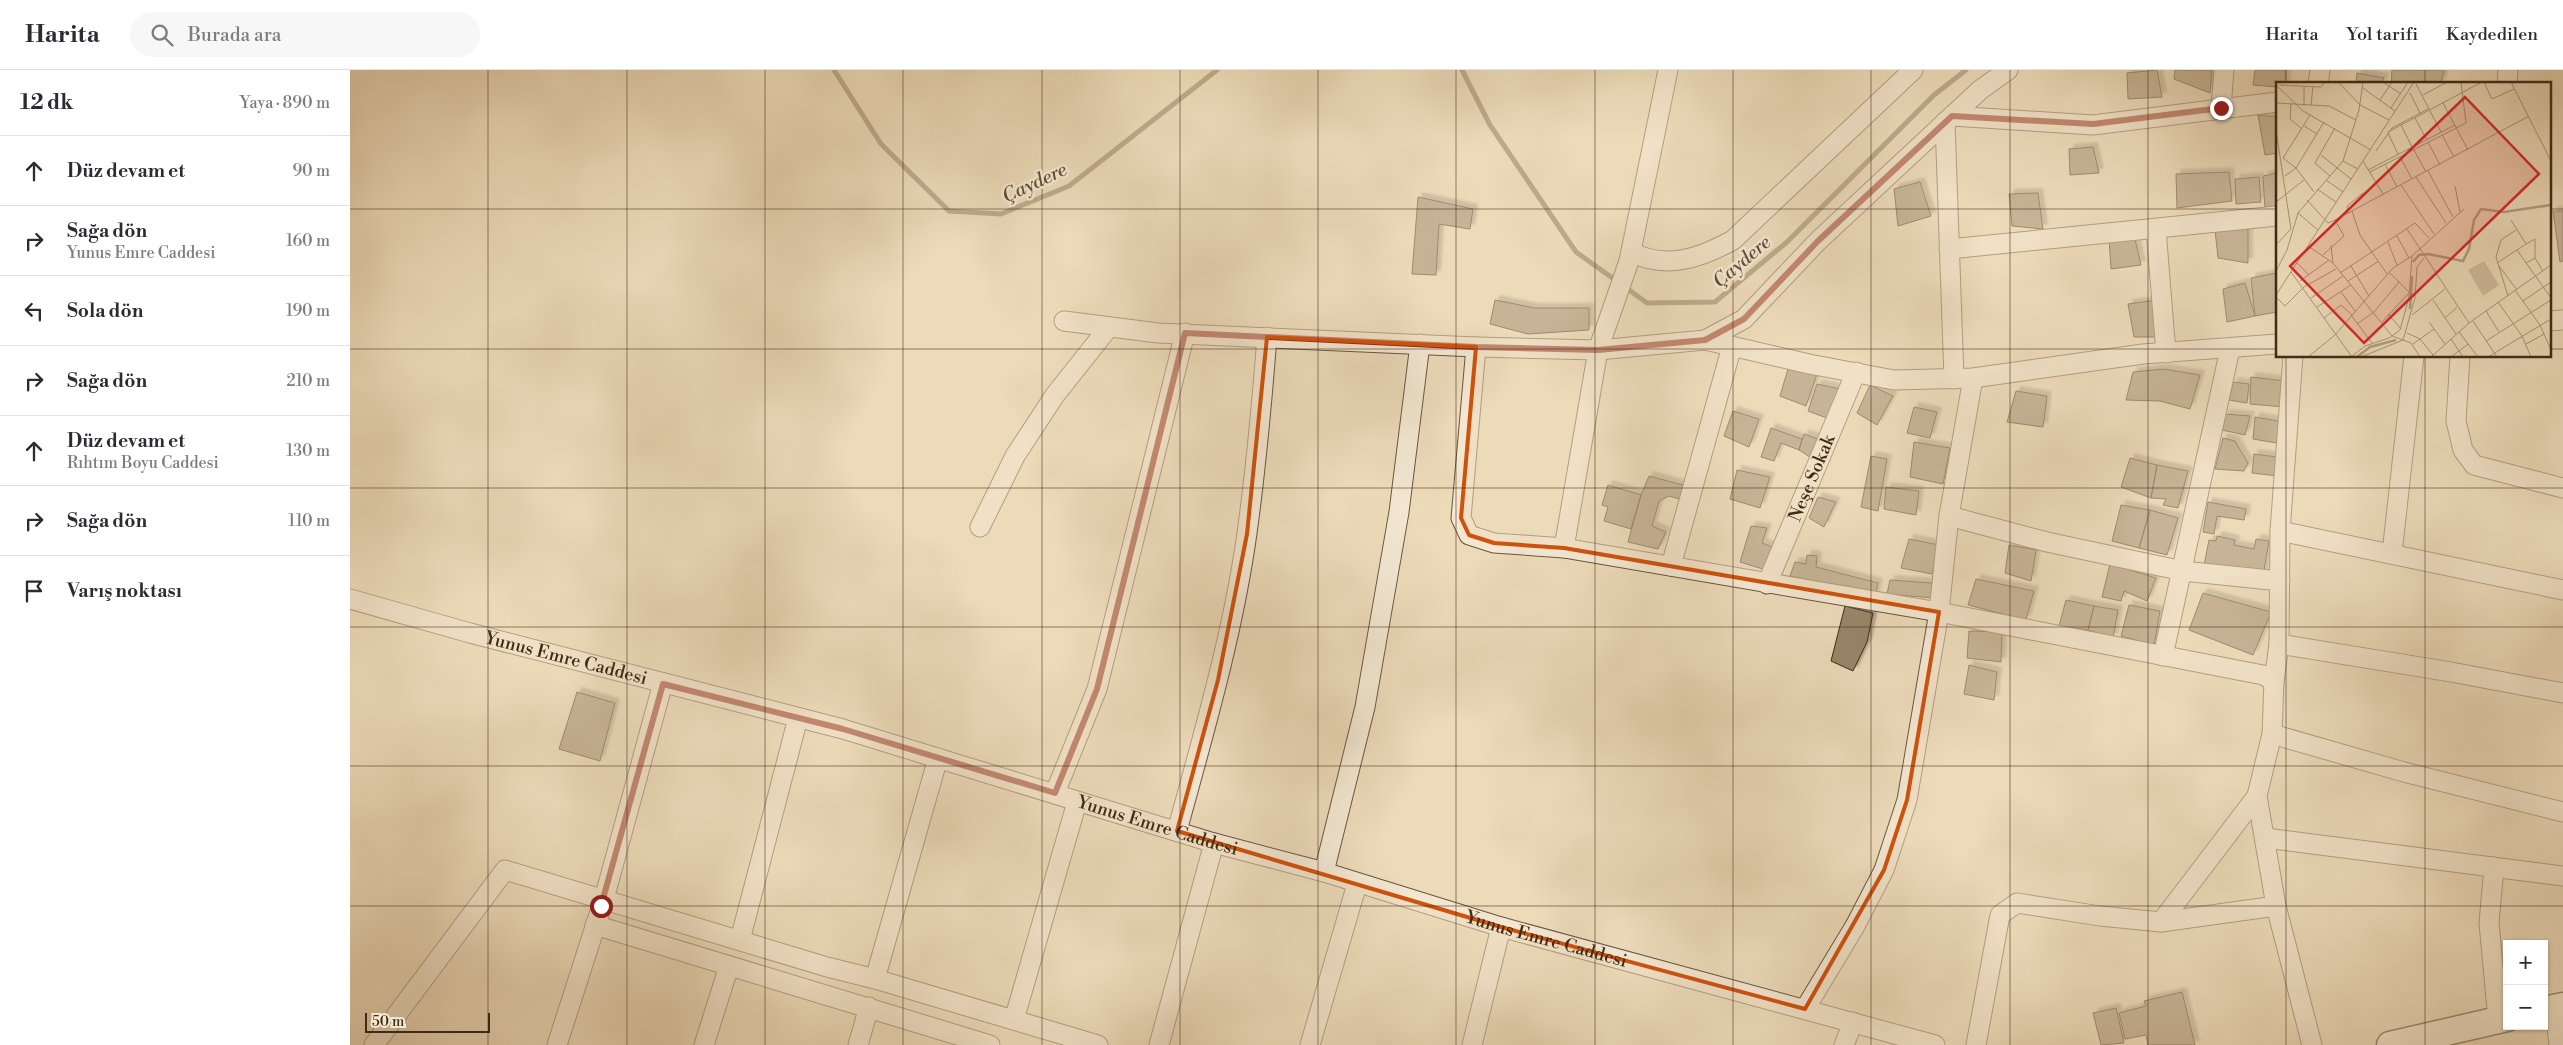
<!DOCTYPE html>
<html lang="tr">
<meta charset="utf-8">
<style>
:root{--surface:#fff;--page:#f7f7f7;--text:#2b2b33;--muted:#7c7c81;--line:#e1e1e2}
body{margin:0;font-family:"Libre Bodoni",serif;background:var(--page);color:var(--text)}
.controls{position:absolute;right:15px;bottom:15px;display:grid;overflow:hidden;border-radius:0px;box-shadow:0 1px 4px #0004}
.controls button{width:45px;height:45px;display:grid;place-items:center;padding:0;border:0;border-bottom:1px solid var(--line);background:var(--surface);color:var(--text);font:25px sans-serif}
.scale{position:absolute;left:15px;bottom:12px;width:125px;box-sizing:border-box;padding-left:5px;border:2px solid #3f2a15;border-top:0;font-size:14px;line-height:18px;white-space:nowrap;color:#3f2a15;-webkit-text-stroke:4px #f3e7d2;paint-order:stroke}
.stop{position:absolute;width:15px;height:15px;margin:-11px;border:4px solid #8f2418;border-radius:50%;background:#fff}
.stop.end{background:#8f2418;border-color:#fff;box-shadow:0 1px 5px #0008}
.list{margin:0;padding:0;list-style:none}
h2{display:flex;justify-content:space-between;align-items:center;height:65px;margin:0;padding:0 20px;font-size:21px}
h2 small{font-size:16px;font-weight:400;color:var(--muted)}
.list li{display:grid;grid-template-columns:32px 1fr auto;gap:15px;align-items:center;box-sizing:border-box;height:70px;padding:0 20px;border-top:1px solid var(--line)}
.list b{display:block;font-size:19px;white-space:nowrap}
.list p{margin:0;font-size:16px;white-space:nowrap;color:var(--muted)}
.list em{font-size:16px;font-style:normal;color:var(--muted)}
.icon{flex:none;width:28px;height:28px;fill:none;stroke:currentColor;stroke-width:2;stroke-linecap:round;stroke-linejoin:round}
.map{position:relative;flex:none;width:2213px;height:975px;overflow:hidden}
header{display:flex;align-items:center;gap:30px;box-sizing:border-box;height:70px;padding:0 25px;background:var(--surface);border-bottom:1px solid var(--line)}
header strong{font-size:24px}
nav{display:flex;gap:28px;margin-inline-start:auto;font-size:18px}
.search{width:350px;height:45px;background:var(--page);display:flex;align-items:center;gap:12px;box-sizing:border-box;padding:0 18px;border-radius:28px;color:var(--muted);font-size:19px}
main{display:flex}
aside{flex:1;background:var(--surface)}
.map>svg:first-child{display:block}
</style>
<header>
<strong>Harita</strong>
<div class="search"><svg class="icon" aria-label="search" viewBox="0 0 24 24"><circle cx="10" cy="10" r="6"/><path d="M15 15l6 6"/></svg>Burada ara</div>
<nav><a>Harita</a><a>Yol tarifi</a><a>Kaydedilen</a></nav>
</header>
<main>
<aside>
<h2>12 dk<small>Yaya · 890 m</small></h2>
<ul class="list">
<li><svg class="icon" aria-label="ahead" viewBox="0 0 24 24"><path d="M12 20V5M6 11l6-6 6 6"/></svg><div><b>Düz devam et</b></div><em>90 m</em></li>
<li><svg class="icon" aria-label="right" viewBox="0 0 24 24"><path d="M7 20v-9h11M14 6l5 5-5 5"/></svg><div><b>Sağa dön</b><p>Yunus Emre Caddesi</p></div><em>160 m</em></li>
<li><svg class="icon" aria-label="left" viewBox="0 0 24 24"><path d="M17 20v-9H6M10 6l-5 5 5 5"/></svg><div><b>Sola dön</b></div><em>190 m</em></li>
<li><svg class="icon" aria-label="right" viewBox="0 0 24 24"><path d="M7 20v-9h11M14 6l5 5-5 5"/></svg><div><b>Sağa dön</b></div><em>210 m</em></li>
<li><svg class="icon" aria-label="ahead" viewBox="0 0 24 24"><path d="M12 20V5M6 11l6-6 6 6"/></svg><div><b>Düz devam et</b><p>Rıhtım Boyu Caddesi</p></div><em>130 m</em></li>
<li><svg class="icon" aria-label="right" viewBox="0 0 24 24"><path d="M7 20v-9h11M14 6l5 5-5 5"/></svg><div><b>Sağa dön</b></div><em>110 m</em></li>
<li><svg class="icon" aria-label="arrive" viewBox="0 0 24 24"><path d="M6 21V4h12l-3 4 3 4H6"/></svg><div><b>Varış noktası</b></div></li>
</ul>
</aside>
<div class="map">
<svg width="2213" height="975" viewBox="0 0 2213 975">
<defs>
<filter id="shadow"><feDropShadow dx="4.5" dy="-4.5" stdDeviation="1" flood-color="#0004"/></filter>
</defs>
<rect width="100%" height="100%" fill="#ecdab9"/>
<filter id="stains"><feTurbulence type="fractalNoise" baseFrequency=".004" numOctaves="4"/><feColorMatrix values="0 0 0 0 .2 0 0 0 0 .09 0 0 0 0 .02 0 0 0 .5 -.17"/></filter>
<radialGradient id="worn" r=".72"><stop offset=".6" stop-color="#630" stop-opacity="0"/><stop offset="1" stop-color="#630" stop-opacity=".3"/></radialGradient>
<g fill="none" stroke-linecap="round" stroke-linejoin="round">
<path stroke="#837056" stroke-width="5" d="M 484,0 L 531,74 L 599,141 L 651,144 L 719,116 L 867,0
M 1112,0 L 1140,55 L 1226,182 L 1268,212
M 1275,217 L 1297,233 L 1365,232 L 1437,172 L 1584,25 L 1616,0"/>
</g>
<path fill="#99866a" stroke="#3f2a15" filter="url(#shadow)" d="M 1807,0 L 1812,27 L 1778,29 L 1777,3 Z
M 1825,0 L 1862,0 L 1860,23 L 1824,9 Z
M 1905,0 L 1935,0 L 1936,14 L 1927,14 L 1927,17 L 1903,15 Z
M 2042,0 L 2094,0 L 2091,14 L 2041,14 Z
M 2007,3 L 2034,8 L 2032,14 L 2006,14 Z
M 1908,45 L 1927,47 L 1927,83 L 1915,85 Z
M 1743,77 L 1749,103 L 1720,105 L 1719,79 Z
M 1879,102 L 1882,131 L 1827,138 L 1826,104 Z
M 1927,103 L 1927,139 L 1915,140 L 1913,106 Z
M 1909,107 L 1911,132 L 1886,134 L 1885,109 Z
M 1570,112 L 1581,146 L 1548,156 L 1544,119 Z
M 1688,123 L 1693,159 L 1662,156 L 1659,124 Z
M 1068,127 L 1123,139 L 1120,159 L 1089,154 L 1086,205 L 1062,204 Z
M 2203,141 L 2213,141 L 2213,191 L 2210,192 Z
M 1898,154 L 1898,193 L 1868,188 L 1865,160 Z
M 1784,165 L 1791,195 L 1761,199 L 1759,169 Z
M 1927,203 L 1927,242 L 1905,246 L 1901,208 Z
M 1895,213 L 1905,246 L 1877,252 L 1873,219 Z
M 1145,230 L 1185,238 L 1239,238 L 1239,260 L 1178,264 L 1140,254 Z
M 1807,230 L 1810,267 L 1784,267 L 1778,234 Z
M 1438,299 L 1467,304 L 1456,336 L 1430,326 Z
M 1814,299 L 1850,305 L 1840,339 L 1810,331 L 1776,330 L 1783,302 Z
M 1901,307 L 1935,311 L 1934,337 L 1900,334 Z
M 1883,312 L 1899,314 L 1897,333 L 1879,330 Z
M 1467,314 L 1494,320 L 1482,350 L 1458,341 Z
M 1520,315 L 1543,326 L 1527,355 L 1507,343 Z
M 1666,321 L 1697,326 L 1693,357 L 1657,352 Z
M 1564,337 L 1587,342 L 1580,368 L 1557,363 Z
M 1383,341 L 1409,349 L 1399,377 L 1374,366 Z
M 1875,344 L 1900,346 L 1895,365 L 1872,360 Z
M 1905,347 L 1934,352 L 1932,374 L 1903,369 Z
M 1421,358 L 1452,369 L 1449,380 L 1431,373 L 1424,391 L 1411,387 Z
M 1454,364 L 1471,370 L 1463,389 L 1449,380 Z
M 1873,368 L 1885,371 L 1898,393 L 1894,401 L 1865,399 Z
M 1564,372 L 1600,378 L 1593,414 L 1560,407 Z
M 1904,384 L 1927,387 L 1928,406 L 1902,403 Z
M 1521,386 L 1537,389 L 1528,441 L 1511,437 Z
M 1780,388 L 1807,395 L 1801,428 L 1771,417 Z
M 1807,395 L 1838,401 L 1828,438 L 1813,435 L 1816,429 L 1801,428 Z
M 1387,400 L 1420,407 L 1410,438 L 1380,429 Z
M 1299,406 L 1340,417 L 1336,431 L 1319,426 L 1309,431 L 1302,456 L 1316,462 L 1308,479 L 1278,472 L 1291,425 Z
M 1258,415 L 1291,425 L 1281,459 L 1254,451 L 1258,437 L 1252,435 Z
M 1536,417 L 1569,421 L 1566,445 L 1534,439 Z
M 1468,427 L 1486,432 L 1474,457 L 1459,448 Z
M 1858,432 L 1896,439 L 1894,450 L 1867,446 L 1864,464 L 1853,462 Z
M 1771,435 L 1800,440 L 1789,478 L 1762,471 Z
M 1800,440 L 1828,448 L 1817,485 L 1789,478 Z
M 1401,456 L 1417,458 L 1412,473 L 1425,478 L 1416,500 L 1390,492 Z
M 1867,466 L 1885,470 L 1884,475 L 1904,479 L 1906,469 L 1919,471 L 1913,506 L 1854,495 L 1859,470 L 1866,471 Z
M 1559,469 L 1589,475 L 1582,504 L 1551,498 Z
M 1659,475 L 1686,480 L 1681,511 L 1655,503 Z
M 1457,485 L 1467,486 L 1466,497 L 1528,513 L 1525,526 L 1440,506 L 1445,492 L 1456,494 Z
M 1760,494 L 1806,508 L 1797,531 L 1774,521 L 1771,531 L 1752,527 Z
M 1626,509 L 1684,521 L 1676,550 L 1618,535 Z
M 1540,510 L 1582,513 L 1583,528 L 1537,524 Z
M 1853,523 L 1921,542 L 1903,585 L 1839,560 Z
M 1716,530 L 1744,536 L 1738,560 L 1709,556 Z
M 1779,535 L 1810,541 L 1804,575 L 1771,566 Z
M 1495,536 L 1523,543 L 1517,572 L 1503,601 L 1481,591 Z
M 1744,536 L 1768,540 L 1763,568 L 1738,560 Z
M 1619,561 L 1652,562 L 1651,592 L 1617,588 Z
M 1619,595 L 1647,602 L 1644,630 L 1614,624 Z
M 227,622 L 265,633 L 250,691 L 209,679 Z
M 1832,922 L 1845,975 L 1798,975 L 1796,965 L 1775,969 L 1769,943 L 1796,936 L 1794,931 Z
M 1766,938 L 1774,973 L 1751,975 L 1743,943 Z"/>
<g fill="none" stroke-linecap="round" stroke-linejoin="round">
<g stroke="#6a563e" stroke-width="21">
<g id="street">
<path d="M 1968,14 L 1970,0"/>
<path d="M 2157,14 L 2158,0"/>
<path d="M 1871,38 L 1874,0"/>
<path d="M 1602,46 L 1743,55 L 1927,32"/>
<path d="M 1595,52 L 1604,309"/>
<path d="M 1806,159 L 1816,283"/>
<path d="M 1599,179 L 1927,146"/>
<path d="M 1281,182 C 1316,200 1351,188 1383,170 L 1563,0"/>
<path d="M 714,251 L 808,263 L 1126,277 L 1248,280 L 1355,270 L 1459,294 L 1544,310 L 1623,308 L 1793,284 L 1927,274"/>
<path d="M 2199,251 L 2213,250"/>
<path d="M 1355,270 L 1394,249 L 1468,171 L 1630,20 L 1658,0"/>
<path d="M 1126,277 L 1111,448 L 1119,465 L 1144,473 L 1214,478 L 1589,542 L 1913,605 L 1924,611"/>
<path d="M 1943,286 L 1930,461 L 1929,574 L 1924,611 L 1922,664 L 1907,726 L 1926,836 L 1962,975"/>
<path d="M 2110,286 L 2106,351 L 2113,380 L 2124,395 L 2213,418"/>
<path d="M 1599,446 L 1697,472 L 1833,501 L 1930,511"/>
<path d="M 630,457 L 665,386 L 705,325 L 759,257"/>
<path d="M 1930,461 L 2213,520"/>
<path d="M 1214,478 L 1248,280 L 1279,191 L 1318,0"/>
<path d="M 2042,483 L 2064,286"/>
<path d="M 1321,496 L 1382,276"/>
<path id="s1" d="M 1417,514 L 1506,302"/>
<path id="s2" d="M 0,529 L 120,563 L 493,659 L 864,773 L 974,802 L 1151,857 L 1585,975"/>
<path d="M 1929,574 L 2101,602 L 2213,623"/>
<path d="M 1813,586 L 1880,279"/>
<path d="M 1922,664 L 2054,702 L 2213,742"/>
<path d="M 705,723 L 747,619 L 835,263"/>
<path d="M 827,761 C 854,662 883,564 897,463 C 906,398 912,332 917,267"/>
<path d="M 1916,768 L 2213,806"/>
<path d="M 2144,797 L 2139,853 L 2148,950"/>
<path d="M 974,802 L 1015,637 L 1049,442 L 1070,274"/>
<path d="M 1811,852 L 1907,726"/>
<path d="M 245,855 L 640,975"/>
<path d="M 390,870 L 448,648"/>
<path d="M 525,909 L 588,688"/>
<path d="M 2205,937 L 2209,975"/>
<path d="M 1455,939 L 1505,856 L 1534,800 L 1557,730 L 1589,542 L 1599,446 L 1623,308"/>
<path d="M 664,950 L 727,732"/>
<path d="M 24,975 L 155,800 L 477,897 L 525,909 L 748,975"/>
<path d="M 207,975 L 254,829 L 313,613"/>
<path d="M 354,975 L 379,896"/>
<path d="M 508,975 L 519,937"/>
<path d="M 809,975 L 864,773"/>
<path d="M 960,975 L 1007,814"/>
<path d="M 1122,975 L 1151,857"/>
<path d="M 1494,975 L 1503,952"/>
<path d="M 1626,975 L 1650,845 L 1667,833 L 1750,846 L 1811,852 L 1926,836"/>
</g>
</g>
<g stroke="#3f2a15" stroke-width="29">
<path id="secondary" d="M 2194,940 L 2213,936
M 2040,975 L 2157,948"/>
</g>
<use href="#street" stroke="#f3e7d2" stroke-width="19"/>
<use href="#secondary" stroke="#f3e7d2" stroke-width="26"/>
</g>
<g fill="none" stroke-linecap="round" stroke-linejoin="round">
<path stroke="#8f2418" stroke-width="6" d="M 251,836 L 313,614 L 493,659 L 705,723 L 747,619 L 835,263 L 1126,277 L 1248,280 L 1355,270 L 1394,249 L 1468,171 L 1602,46 L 1743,54 L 1871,38"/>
</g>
<path d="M0 0H2213V975H0ZM 917,267 L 1126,277 L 1111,448 L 1119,465 L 1144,473 L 1214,478 L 1589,542 L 1557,730 L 1534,800 L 1455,939 L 1151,857 L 827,761 L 868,610 L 897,464 Z" fill="#ecdab9" fill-opacity=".55" fill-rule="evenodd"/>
<path fill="none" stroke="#cf520d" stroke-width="4" stroke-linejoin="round" d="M 917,267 L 1126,277 L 1111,448 L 1119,465 L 1144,473 L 1214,478 L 1589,542 L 1557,730 L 1534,800 L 1455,939 L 1151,857 L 827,761 L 868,610 L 897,464 Z"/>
<path fill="none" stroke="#3f2a15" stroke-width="1" stroke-opacity="0.55" d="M 138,0 L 138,975M 277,0 L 277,975M 415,0 L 415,975M 553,0 L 553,975M 692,0 L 692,975M 830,0 L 830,975M 968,0 L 968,975M 1106,0 L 1106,975M 1245,0 L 1245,975M 1383,0 L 1383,975M 1521,0 L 1521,975M 1660,0 L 1660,975M 1798,0 L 1798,975M 1936,0 L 1936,14M 2075,0 L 2075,14M 0,139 L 1927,139M 2199,139 L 2213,139M 0,279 L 1927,279M 2199,279 L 2213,279M 1936,286 L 1936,975M 2075,286 L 2075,975M 0,418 L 2213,418M 0,557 L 2213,557M 0,696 L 2213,696M 0,836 L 2213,836"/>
<g text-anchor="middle" stroke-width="5" stroke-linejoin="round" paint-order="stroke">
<g font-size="18" fill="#3f2a15" stroke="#f3e7d2">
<text dy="6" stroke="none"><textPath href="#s1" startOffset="115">Neşe Sokak</textPath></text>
<text dy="6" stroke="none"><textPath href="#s2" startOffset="224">Yunus Emre Caddesi</textPath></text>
<text dy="6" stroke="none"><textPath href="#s2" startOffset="839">Yunus Emre Caddesi</textPath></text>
<text dy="6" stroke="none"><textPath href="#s2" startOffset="1244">Yunus Emre Caddesi</textPath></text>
</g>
<g font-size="19" font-style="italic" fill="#614d35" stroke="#f3e7d2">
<text transform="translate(684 112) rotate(-25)" y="7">Çaydere</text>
<text transform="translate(1391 191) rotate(-40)" y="7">Çaydere</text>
</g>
</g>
<g transform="translate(1926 12)">
<rect width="275" height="275" fill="#ecdab9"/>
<path d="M 208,179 L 223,203 L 207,214 L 192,188 Z" fill="#cfbc9d"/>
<path fill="none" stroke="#b19e81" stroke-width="2.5" d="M 137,180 L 143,173 L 152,172 L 187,179 L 193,167 L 198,138 L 205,127 L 228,130 L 275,123M 134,227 L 136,194M 81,275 L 94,265 L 120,258"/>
<path fill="none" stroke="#a79477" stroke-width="1" d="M 62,0 L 84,23 L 113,38M 107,0 L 125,12M 208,0 L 216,17 L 238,7M 235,0 L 275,79M 140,2 L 165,50M 0,3 L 27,29 L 95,68M 3,3 L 45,5 L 49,0M 87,6 L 119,29M 134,11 L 144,31M 147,13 L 171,0M 104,18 L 116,0M 0,21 L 53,24 L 80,38M 167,21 L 192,68M 15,22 L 14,37 L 26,47M 35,23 L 37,4M 28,24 L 28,4M 115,26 L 132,0M 34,33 L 7,76 L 20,86 L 38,110M 139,36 L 151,58M 125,43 L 136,65M 28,44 L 41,52M 0,48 L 15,147 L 0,163M 112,50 L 206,0M 112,51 L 122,72M 166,53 L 178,75M 152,60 L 164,83M 138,68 L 150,90M 100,69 L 116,46 L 152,27M 45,73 L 75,97M 124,75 L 136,97M 67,79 L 82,87M 87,79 L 107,112M 109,82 L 121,105M 92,88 L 179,43M 152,89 L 177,135M 94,90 L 190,41 L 185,0M 9,94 L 20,86 L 48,40M 54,94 L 39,81 L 59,46M 140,95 L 170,141M 50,98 L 67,110M 125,103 L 158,152M 179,104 L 184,130M 41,107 L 60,120M 31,118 L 52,141 L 59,138 L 253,34M 0,120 L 28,98M 76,129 L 84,153 L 111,192M 22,131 L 42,148M 72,132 L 71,124 L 87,111M 131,147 L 193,241M 121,154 L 133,176M 112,160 L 121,183M 250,162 L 259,157 L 259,176M 55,163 L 57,181M 32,164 L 57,181 L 116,254 L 135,261 L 144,275M 241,168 L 275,216M 47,173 L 68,154 L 59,138M 21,181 L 33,193M 221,181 L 250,162 L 235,138M 250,181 L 259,176 L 267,189M 75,184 L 93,214M 223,184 L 241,208M 0,189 L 11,168 L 22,131 L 67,79 L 83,28 L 87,0M 15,190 L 76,275M 113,190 L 133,210M 64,191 L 139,141 L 153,156M 24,199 L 53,178M 72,199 L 103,179M 239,208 L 264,243 L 275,268M 65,210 L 79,229M 0,213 L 138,0M 232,214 L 220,175 L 225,158 L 240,148M 0,215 L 9,224 L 28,205 L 60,187M 35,216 L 67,194M 157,218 L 180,252M 247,219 L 275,200M 222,220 L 246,254 L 255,275M 41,225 L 75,203M 210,229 L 223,250M 112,232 L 125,247M 75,233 L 96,261M 136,233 L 169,207M 48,236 L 65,223 L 76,233M 169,236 L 181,225M 197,239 L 221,275M 106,240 L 133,211M 153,240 L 169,262M 81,242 L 98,230 L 123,200M 183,250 L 202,275M 131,251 L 144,257 L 157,273M 175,257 L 187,275M 210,259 L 275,218M 137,262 L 158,247M 250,262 L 268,252M 32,275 L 59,253 L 117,186 L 136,174 L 188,127M 75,275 L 89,264 L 113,256 L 124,248 L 133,215 L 136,174M 85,275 L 127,258 L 139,216 L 141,185 L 148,176M 155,275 L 193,241 L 275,183M 175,275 L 192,262M 212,275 L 275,237"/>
<path fill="#d62828" fill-opacity="0.15" stroke="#d62828" stroke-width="2.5" d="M 189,15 L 263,92 L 88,261 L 14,184 Z"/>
<rect width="275" height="275" fill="none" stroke="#3f2a15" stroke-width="2.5"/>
</g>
<rect width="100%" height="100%" filter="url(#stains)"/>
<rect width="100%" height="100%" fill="url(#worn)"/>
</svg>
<div class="controls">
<button>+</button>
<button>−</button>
</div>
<div class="scale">50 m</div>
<div class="stop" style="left:251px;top:836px"></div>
<div class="stop end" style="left:1871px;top:38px"></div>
</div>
</main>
